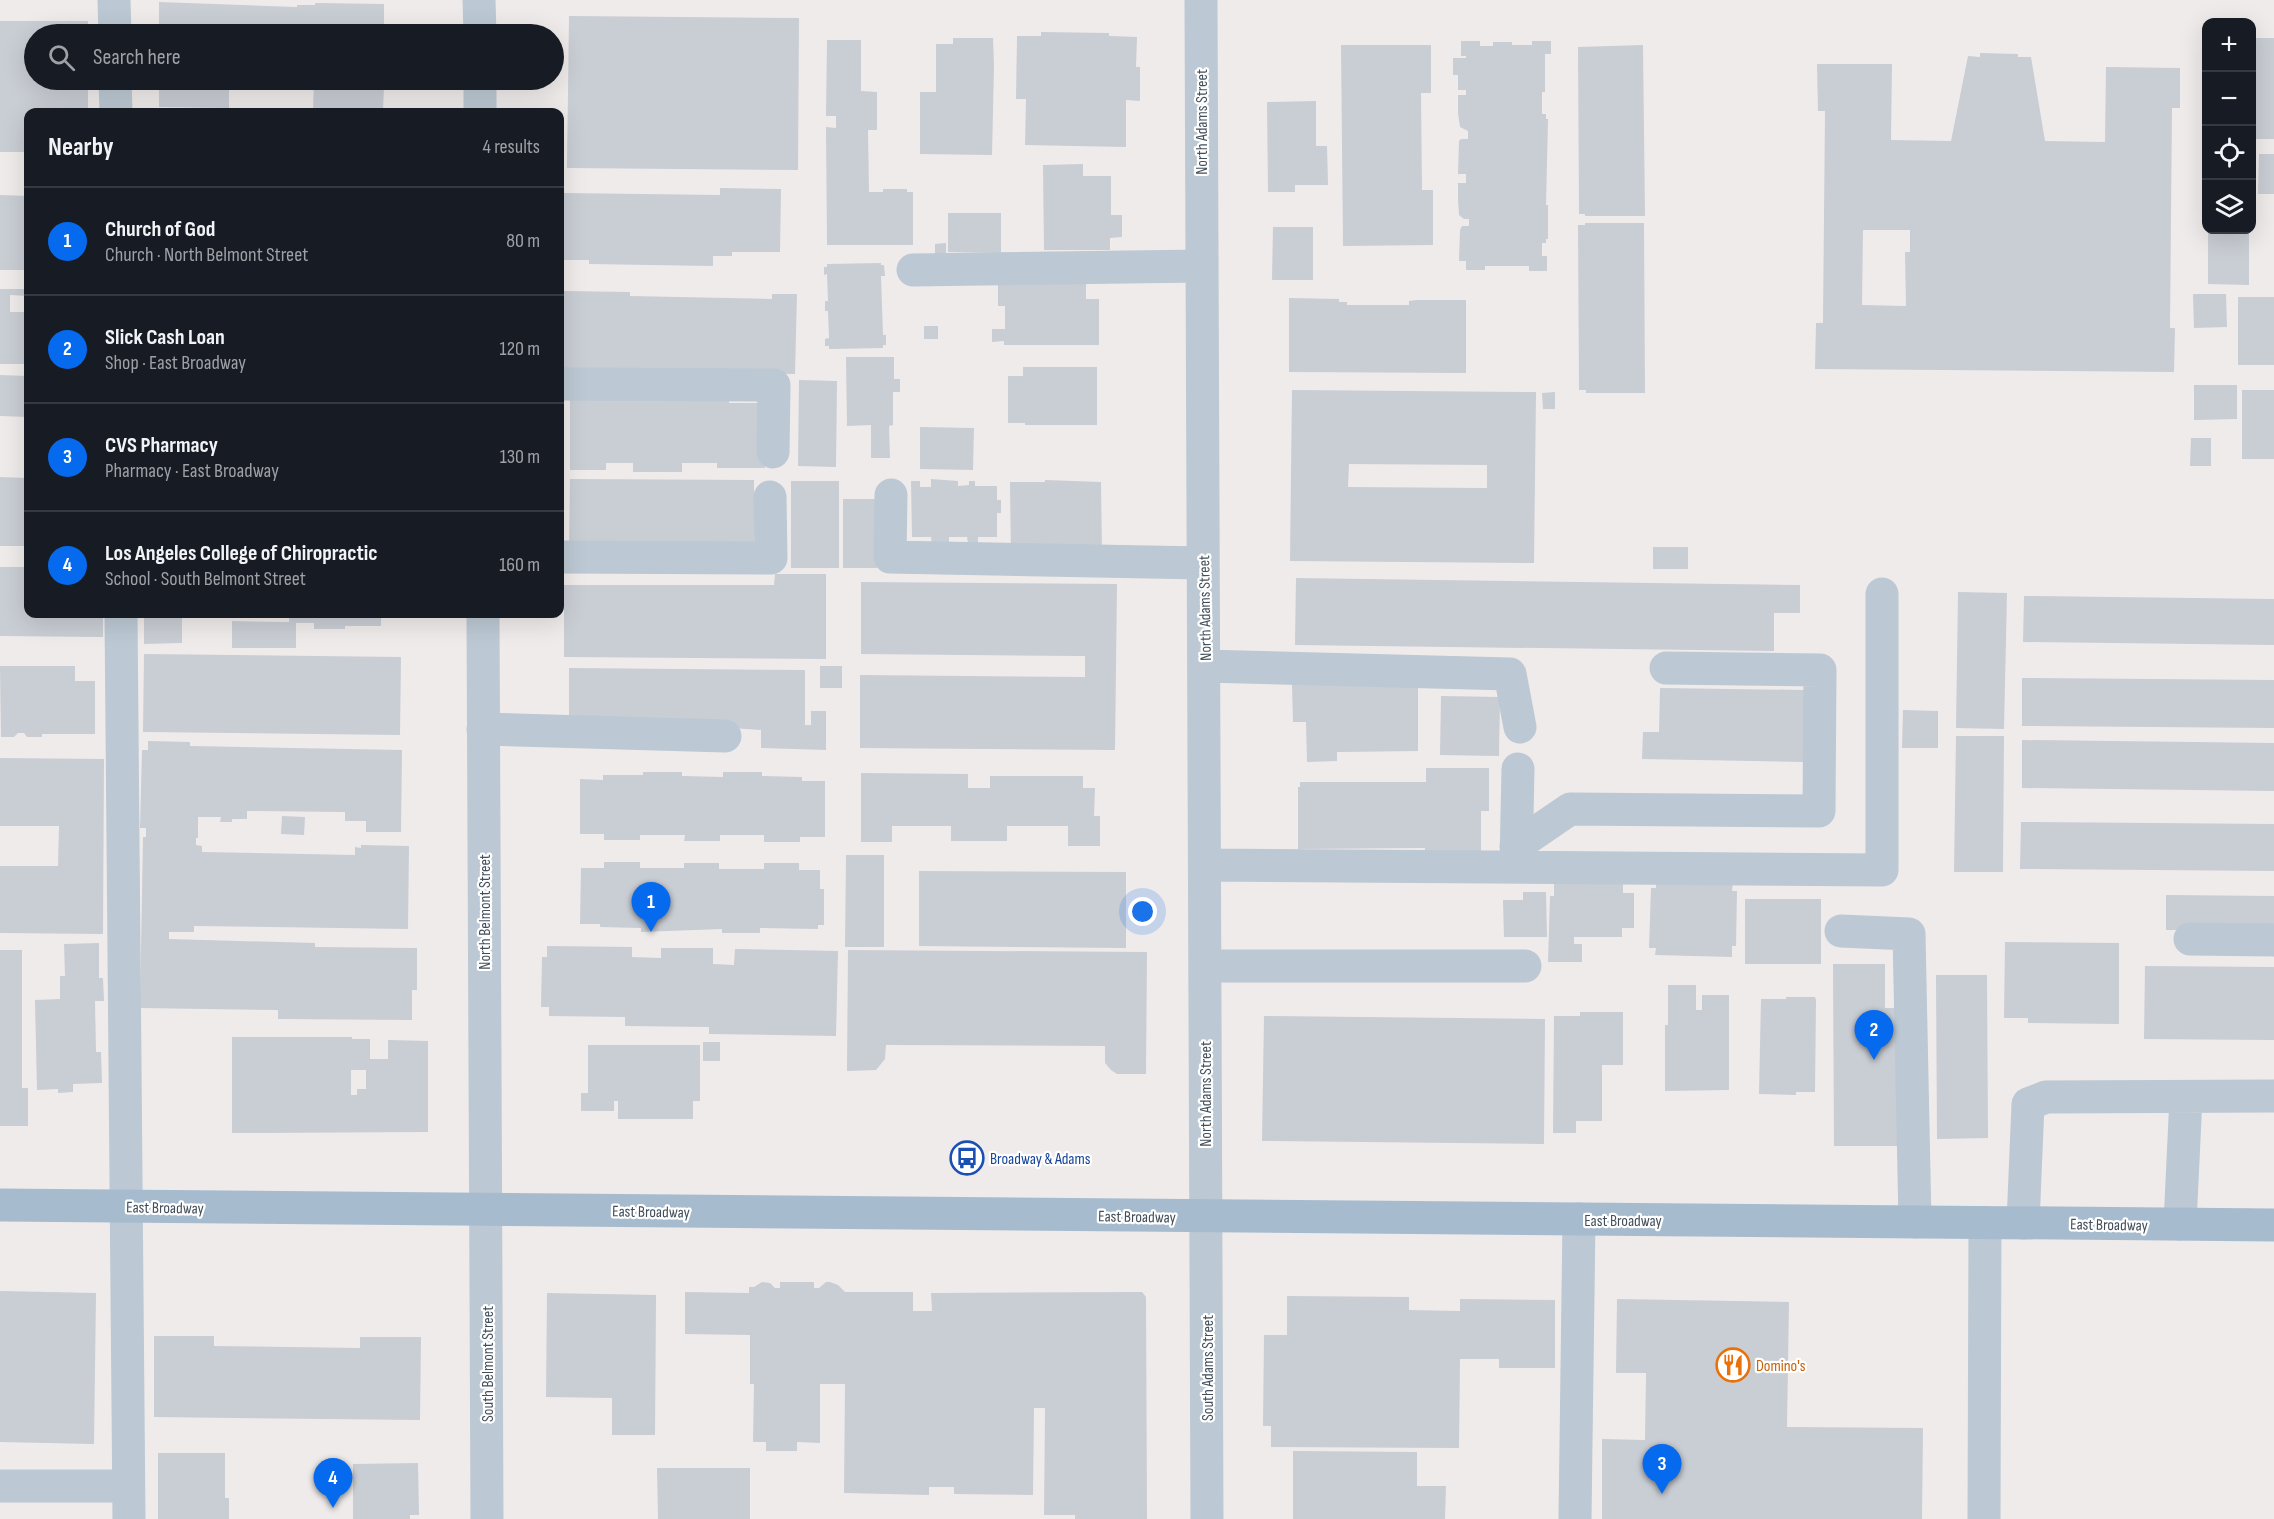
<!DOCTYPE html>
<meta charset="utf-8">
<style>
:root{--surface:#171b24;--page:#20242c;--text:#f1f3f6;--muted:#9ea1a6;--line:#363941;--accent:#056aee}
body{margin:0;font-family:"Sofia Sans Condensed",sans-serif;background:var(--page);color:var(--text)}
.controls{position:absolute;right:18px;top:18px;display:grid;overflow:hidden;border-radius:12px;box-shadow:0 6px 24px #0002}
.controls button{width:54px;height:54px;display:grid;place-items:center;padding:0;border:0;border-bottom:2px solid var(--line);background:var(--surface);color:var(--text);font:30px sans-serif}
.you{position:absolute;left:1143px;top:912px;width:21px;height:21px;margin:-15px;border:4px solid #fff;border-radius:50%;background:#1a73e8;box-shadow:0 0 0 9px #1a73e833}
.badge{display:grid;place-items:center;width:39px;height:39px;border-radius:50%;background:var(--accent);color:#fff;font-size:20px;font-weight:700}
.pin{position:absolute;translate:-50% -50px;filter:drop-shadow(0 2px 3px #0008)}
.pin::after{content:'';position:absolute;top:32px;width:21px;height:18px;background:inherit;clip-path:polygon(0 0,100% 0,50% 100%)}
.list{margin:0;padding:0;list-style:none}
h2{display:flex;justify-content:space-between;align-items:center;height:78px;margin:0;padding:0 24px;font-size:26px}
h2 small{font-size:20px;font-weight:400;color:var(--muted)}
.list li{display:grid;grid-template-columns:39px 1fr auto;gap:18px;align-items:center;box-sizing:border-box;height:108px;padding:0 24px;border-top:2px solid var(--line)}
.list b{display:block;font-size:22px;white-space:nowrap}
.list p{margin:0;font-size:20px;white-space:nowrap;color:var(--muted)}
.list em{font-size:20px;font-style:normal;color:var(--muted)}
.icon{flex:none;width:33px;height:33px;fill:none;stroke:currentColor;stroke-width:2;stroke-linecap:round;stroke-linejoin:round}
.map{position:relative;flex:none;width:2274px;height:1519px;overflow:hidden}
.search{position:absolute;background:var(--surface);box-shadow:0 6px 24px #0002;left:24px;top:24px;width:540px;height:66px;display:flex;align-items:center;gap:15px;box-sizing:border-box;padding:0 21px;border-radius:33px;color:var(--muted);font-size:22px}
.panel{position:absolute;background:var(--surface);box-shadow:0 6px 24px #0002;left:24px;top:108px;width:540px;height:510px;border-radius:12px}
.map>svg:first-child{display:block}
</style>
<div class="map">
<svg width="2274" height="1519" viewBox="0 0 2274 1519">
<rect width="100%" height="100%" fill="#efebeb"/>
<path fill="#c9cdd4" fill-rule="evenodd" d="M 159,2 L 297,7 L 297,5 L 315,5 L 315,3 L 384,4 L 384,30 L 389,34 L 159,34 Z
M 569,16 L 799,18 L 798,170 L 567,168 Z
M 0,21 L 88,21 L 88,34 L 34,34 L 34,80 L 88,80 L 88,112 L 28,112 L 28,152 L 0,152 Z
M 1041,32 L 1109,33 L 1109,36 L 1137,37 L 1136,67 L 1140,67 L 1140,101 L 1126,100 L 1126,147 L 1025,145 L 1026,99 L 1016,99 L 1017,36 L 1041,36 Z
M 953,38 L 993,38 L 994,66 L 992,155 L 920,154 L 920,92 L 936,92 L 936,44 L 953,44 Z
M 2256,38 L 2274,38 L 2274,139 L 2252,139 L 2252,49 L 2256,50 Z
M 827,40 L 861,40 L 861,91 L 877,92 L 877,130 L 868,130 L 869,192 L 883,192 L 883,189 L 907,189 L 907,192 L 913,192 L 913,245 L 827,245 L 826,127 L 836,128 L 836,116 L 826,116 Z
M 1461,41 L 1480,41 L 1480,46 L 1493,46 L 1493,42 L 1512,42 L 1512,45 L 1532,45 L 1532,41 L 1551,41 L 1551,54 L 1545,54 L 1545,92 L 1542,92 L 1542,114 L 1546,114 L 1546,119 L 1548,119 L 1546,205 L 1548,205 L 1548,239 L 1546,239 L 1546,243 L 1542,243 L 1542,256 L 1547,256 L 1547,271 L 1529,271 L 1529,266 L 1485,266 L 1485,270 L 1466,270 L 1466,261 L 1459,261 L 1460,230 L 1462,226 L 1469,226 L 1469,219 L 1464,219 L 1459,215 L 1458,200 L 1458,183 L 1466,183 L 1466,174 L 1458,174 L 1459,141 L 1461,139 L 1468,139 L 1468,131 L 1460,127 L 1458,113 L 1458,95 L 1466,95 L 1466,90 L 1458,90 L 1458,75 L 1453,75 L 1453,58 L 1466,58 L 1466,56 L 1461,56 Z
M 1341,45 L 1431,45 L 1431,93 L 1421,93 L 1422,190 L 1433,190 L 1433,245 L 1343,246 Z
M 1643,45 L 1645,216 L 1585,216 L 1585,214 L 1579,214 L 1578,47 Z
M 1980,53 L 2018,54 L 2018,57 L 2031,57 L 2045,141 L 2105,142 L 2106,67 L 2180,68 L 2180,108 L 2172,108 L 2170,328 L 2175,328 L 2174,372 L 1815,369 L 1816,323 L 1823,323 L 1825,111 L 1818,111 L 1817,64 L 1892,64 L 1891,140 L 1951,141 L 1968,56 L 1980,57 ZM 1863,230 L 1910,230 L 1910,252 L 1905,252 L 1906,306 L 1862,305 Z
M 159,80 L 229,80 L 229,108 L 159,107 Z
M 251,80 L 292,80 L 291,90 L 250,90 Z
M 314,80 L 390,80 L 384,86 L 383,111 L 313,110 Z
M 1316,101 L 1316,146 L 1327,146 L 1328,185 L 1295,185 L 1295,192 L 1268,192 L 1267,102 Z
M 2259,154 L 2274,154 L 2274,194 L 2258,194 Z
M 1083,164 L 1083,176 L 1111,176 L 1111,215 L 1122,215 L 1122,237 L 1110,238 L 1110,250 L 1044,250 L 1043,165 Z
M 720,188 L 781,189 L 780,252 L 732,252 L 732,256 L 713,256 L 713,266 L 589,264 L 589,260 L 563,260 L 563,193 L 720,195 Z
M 0,195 L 28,196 L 28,270 L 0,270 Z
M 948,213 L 1001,213 L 1001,253 L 948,252 Z
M 1585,223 L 1644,223 L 1645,393 L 1586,393 L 1586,390 L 1579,390 L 1578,225 L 1585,225 Z
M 1273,227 L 1313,227 L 1313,280 L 1272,280 Z
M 2208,230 L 2249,230 L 2249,285 L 2208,284 Z
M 946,243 L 946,254 L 935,254 L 935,244 Z
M 881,263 L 881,265 L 884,265 L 885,276 L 881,276 L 883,335 L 886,335 L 886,345 L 883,345 L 883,348 L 829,349 L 829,346 L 825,346 L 825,339 L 829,338 L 828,311 L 825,311 L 825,301 L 828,301 L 827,274 L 824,275 L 824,267 L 827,267 L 827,264 Z
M 1086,282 L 1086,299 L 1099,299 L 1099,345 L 1004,345 L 1004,341 L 992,342 L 992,329 L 1005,329 L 1005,306 L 998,306 L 998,283 Z
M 0,289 L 28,289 L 28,296 L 10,295 L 10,312 L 28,312 L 28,364 L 0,364 Z
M 564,291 L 630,292 L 630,296 L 772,299 L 772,294 L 797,294 L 795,374 L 563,370 Z
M 2193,294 L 2226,294 L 2227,327 L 2194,328 Z
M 2238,297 L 2274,297 L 2274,365 L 2238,365 Z
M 1289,298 L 1339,299 L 1339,302 L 1347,302 L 1347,305 L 1409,305 L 1409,301 L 1417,300 L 1466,300 L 1466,373 L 1289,372 Z
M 924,326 L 938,326 L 938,339 L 924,339 Z
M 846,357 L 894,357 L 894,379 L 900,379 L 900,392 L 893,392 L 893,425 L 889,426 L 890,458 L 871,458 L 871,425 L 847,426 Z
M 1023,367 L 1097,367 L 1097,425 L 1025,425 L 1025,423 L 1008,423 L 1008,376 L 1023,376 Z
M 0,375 L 28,376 L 28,417 L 0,416 Z
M 799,380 L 837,381 L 836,467 L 798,466 Z
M 2194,385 L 2237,385 L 2237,419 L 2194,420 Z
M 1292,390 L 1536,392 L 1534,563 L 1290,561 ZM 1349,464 L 1487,465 L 1487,488 L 1348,487 Z
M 2242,390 L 2274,390 L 2274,459 L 2242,459 Z
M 1555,392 L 1555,409 L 1543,409 L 1542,393 Z
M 570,396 L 729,396 L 729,403 L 765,403 L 765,468 L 717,468 L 717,463 L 682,463 L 682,472 L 633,472 L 633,463 L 606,463 L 606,470 L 570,470 Z
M 920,427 L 974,428 L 973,470 L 920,469 Z
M 2191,438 L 2211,438 L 2211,466 L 2190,466 Z
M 0,477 L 28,478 L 28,546 L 0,546 Z
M 570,479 L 754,480 L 754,549 L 569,548 Z
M 931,479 L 958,481 L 958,486 L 969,485 L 969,481 L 975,481 L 975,486 L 997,486 L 997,500 L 1001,500 L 1001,513 L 997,513 L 997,537 L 978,537 L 978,543 L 968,543 L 967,537 L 949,537 L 949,545 L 932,545 L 931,537 L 912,537 L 911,481 L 920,481 L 920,487 L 931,487 Z
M 1045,480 L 1101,482 L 1102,551 L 1011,557 L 1010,482 L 1045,482 Z
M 791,481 L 839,481 L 839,568 L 791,568 Z
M 843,499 L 876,499 L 877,568 L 843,568 Z
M 1653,547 L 1688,547 L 1688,569 L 1653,569 Z
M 0,567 L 28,567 L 28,614 L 103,614 L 103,637 L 0,636 Z
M 775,574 L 826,574 L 826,659 L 564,657 L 564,585 L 774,585 Z
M 1296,578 L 1800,585 L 1800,613 L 1774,613 L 1774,651 L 1295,645 Z
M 861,582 L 1117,584 L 1115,750 L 860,748 L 860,675 L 1085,677 L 1085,656 L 861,654 Z
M 1958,592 L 2007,593 L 2004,729 L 1956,728 Z
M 2024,596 L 2274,599 L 2274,645 L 2023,642 Z
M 144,614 L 182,614 L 182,643 L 144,644 Z
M 289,614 L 381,614 L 381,626 L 345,626 L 345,629 L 314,629 L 314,623 L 296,623 L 296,648 L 232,648 L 232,621 L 289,622 Z
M 144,654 L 401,657 L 400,735 L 143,732 Z
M 0,666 L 75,666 L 75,681 L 95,681 L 95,734 L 42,734 L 42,737 L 27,737 L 24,733 L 18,733 L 14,737 L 1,737 Z
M 820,666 L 842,666 L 842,688 L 820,688 Z
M 569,668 L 805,670 L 805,725 L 811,725 L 811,711 L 826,711 L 826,750 L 761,748 L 761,730 L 569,717 Z
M 2022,678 L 2274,680 L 2274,728 L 2022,726 Z
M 1418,683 L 1418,751 L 1337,752 L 1337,761 L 1307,762 L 1306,722 L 1293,722 L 1292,684 Z
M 1660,688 L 1806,690 L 1805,762 L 1642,759 L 1643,732 L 1659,732 Z
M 1441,696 L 1500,697 L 1499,756 L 1440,755 Z
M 1903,710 L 1938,711 L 1938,748 L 1902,748 Z
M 1956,736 L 2004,736 L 2003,872 L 1954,872 Z
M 2022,740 L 2274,743 L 2274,791 L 2022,788 Z
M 148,741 L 190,742 L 190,746 L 402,750 L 401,832 L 366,832 L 366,821 L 345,821 L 345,812 L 247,811 L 247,819 L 232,819 L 232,822 L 220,822 L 221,817 L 198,817 L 198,838 L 196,838 L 196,845 L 202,846 L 202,852 L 355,855 L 355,847 L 361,848 L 361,845 L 409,846 L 408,929 L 194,926 L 194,932 L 169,932 L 169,939 L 315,943 L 315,947 L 417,948 L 417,990 L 412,990 L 412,1020 L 278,1019 L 278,1010 L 140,1008 L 143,837 L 146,837 L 146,828 L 140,828 L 142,750 L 148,750 Z
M 0,758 L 104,759 L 103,934 L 0,933 L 0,866 L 58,866 L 59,826 L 0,826 Z
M 1426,768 L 1489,768 L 1489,811 L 1481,811 L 1481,855 L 1425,855 L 1425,848 L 1298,849 L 1298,787 L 1300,787 L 1300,782 L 1426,782 Z
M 643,772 L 682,772 L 682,776 L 723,777 L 723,772 L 762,772 L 762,776 L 802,777 L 802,781 L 825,781 L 825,837 L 800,837 L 800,842 L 764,842 L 764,835 L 720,835 L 720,841 L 684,841 L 685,835 L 640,835 L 640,840 L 604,840 L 604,834 L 580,834 L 580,779 L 603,780 L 603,775 L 643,775 Z
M 861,773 L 968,774 L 968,788 L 990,788 L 990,776 L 1083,776 L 1083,788 L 1095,788 L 1094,816 L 1100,816 L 1100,846 L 1068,846 L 1068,826 L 1007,826 L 1007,841 L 951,841 L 951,826 L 892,826 L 892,842 L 861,842 Z
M 282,816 L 305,817 L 304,835 L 281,834 Z
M 2021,822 L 2274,824 L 2274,871 L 2020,869 Z
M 846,855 L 884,855 L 884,947 L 845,947 Z
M 604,862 L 640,862 L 640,868 L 684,868 L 684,863 L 719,863 L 719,869 L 764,869 L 764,863 L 799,863 L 799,870 L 820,870 L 820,889 L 824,889 L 824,925 L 818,925 L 818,929 L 760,928 L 760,933 L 722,933 L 722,929 L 641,932 L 641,928 L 600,927 L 600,924 L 580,924 L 581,868 L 604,868 Z
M 919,871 L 1126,872 L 1126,948 L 919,946 Z
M 1656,881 L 1733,882 L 1732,891 L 1737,891 L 1736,946 L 1732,946 L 1732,957 L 1655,955 L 1656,948 L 1649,948 L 1651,888 L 1656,888 Z
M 1554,883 L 1623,884 L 1623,893 L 1634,893 L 1634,928 L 1622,928 L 1622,937 L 1574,937 L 1574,944 L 1582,944 L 1582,962 L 1548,962 L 1550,896 L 1554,896 Z
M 1523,892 L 1546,892 L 1547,937 L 1504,937 L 1503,900 L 1523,900 Z
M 2166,895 L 2274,896 L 2274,930 L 2166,930 Z
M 1745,899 L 1821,899 L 1821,964 L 1745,964 Z
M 2005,942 L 2119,943 L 2119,1024 L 2028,1023 L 2028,1018 L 2004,1018 Z
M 99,943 L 99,978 L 103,978 L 104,1001 L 95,1001 L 96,1052 L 101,1052 L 102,1083 L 73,1084 L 73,1092 L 58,1093 L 58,1089 L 37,1090 L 35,1000 L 60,999 L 60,976 L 65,976 L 64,944 Z
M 547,946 L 632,947 L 632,957 L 661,958 L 661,948 L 713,948 L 713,964 L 734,965 L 735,949 L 838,951 L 836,1036 L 709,1034 L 709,1027 L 625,1026 L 625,1017 L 549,1016 L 549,1007 L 541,1007 L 542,957 L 547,957 Z
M 0,950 L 22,950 L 22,1088 L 28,1088 L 28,1126 L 0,1126 Z
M 848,950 L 1147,952 L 1146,1074 L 1117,1074 L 1111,1070 L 1105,1063 L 1105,1046 L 886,1045 L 885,1059 L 876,1070 L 847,1071 Z
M 1833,964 L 1885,964 L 1885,1008 L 1904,1008 L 1904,1146 L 1834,1146 Z
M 2145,966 L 2274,967 L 2274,1040 L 2144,1039 Z
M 1936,975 L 1987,975 L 1988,1138 L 1937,1139 Z
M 1668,985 L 1696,985 L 1696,1010 L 1702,1010 L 1702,995 L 1729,995 L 1729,1090 L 1665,1091 L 1665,1025 L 1668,1025 Z
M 1786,997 L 1815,997 L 1816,1000 L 1815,1092 L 1796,1092 L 1796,1095 L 1759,1094 L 1761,999 L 1786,999 Z
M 1580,1012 L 1623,1012 L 1623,1065 L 1602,1065 L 1602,1121 L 1576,1121 L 1576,1133 L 1553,1133 L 1554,1016 L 1580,1016 Z
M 1264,1016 L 1545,1019 L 1544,1144 L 1262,1141 Z
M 232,1037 L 352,1037 L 352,1039 L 370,1039 L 370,1059 L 388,1059 L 388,1040 L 428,1041 L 428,1132 L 232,1133 ZM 351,1070 L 366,1070 L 366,1089 L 357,1089 L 357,1095 L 351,1095 Z
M 703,1042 L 720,1042 L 720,1061 L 703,1061 Z
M 588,1045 L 700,1045 L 700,1101 L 693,1101 L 693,1119 L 618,1119 L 618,1101 L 614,1101 L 614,1111 L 581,1111 L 581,1093 L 588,1093 Z
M 762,1282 L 770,1283 L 775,1288 L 780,1288 L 780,1282 L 814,1282 L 814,1288 L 819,1288 L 826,1282 L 830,1282 L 838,1285 L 845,1292 L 913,1292 L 913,1311 L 932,1311 L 931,1293 L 1142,1292 L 1146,1297 L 1147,1519 L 1075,1519 L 1075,1515 L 1044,1515 L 1045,1408 L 1034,1408 L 1033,1495 L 954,1494 L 954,1487 L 929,1487 L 929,1495 L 844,1493 L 845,1384 L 820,1384 L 820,1443 L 797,1442 L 797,1451 L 766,1451 L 766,1442 L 753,1442 L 754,1384 L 750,1384 L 750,1335 L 685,1334 L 685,1292 L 749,1293 L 749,1287 L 754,1287 Z
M 0,1291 L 96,1293 L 94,1444 L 0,1442 Z
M 547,1293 L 656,1295 L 655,1435 L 612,1435 L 612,1398 L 546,1397 Z
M 1287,1296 L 1409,1297 L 1409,1310 L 1460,1311 L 1460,1299 L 1555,1300 L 1555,1368 L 1499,1368 L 1499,1359 L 1460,1359 L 1459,1448 L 1271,1447 L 1271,1426 L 1263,1426 L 1264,1335 L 1287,1335 Z
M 1617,1299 L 1789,1302 L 1787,1427 L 1923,1428 L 1922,1519 L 1602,1519 L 1602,1439 L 1645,1440 L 1646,1373 L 1616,1373 Z
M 154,1336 L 214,1336 L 214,1346 L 360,1348 L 360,1337 L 421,1337 L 420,1420 L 154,1417 Z
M 1293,1451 L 1417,1452 L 1417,1486 L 1446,1486 L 1445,1519 L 1293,1519 Z
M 158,1453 L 225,1453 L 225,1498 L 229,1498 L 229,1519 L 158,1519 Z
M 418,1463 L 419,1515 L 410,1515 L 410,1519 L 353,1519 L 353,1464 Z
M 657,1468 L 750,1468 L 750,1519 L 658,1519 Z"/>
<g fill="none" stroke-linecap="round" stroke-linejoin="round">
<path stroke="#bcc8d3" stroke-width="33" d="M 114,0 L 115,34
M 479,0 L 480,34
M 1201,0 L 1207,1519
M 115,80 L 116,112
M 480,80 L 480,112
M 913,270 L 1202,266
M 560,384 L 774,385 L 773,452
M 891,495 L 890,557 L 1203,563
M 560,557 L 771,558 L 770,497
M 121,614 L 129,1519
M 483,614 L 487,1519
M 1204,666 L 1510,674 L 1520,727
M 483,729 L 725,736
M 1516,846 L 1570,809 L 1819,811 L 1820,670 L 1666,668
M 1516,862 L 1518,769
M 1205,865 L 1882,870 L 1882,594
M 1841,931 L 1909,934 L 1915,1222
M 2190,939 L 2274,940
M 1205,966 L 1525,966
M 2023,1223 L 2028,1104 L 2046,1097 L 2274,1096
M 2180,1224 L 2186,1097
M 0,1486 L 128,1486
M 1575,1519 L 1579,1219
M 1984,1519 L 1985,1223"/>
<path stroke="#a7bbce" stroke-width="33" d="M 0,1205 L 2274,1225"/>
</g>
<defs>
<g id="bus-ring" transform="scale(1.725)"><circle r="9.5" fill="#fff" stroke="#1a4fb4" stroke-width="1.5"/><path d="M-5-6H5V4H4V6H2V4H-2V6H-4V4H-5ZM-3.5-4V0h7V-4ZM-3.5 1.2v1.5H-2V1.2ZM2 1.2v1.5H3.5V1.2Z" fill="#1a4fb4"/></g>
<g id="restaurant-ring" transform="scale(1.725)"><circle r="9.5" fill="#fff" stroke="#e8710a" stroke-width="1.5"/><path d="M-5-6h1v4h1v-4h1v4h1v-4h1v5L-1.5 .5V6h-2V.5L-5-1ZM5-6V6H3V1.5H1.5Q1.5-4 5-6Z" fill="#e8710a"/></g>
</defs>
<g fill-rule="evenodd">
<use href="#bus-ring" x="967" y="1158"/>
<use href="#restaurant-ring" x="1733" y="1365"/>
</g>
<g text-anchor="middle" stroke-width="4.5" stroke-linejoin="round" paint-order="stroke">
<g font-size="16" fill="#424f5a" stroke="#fff">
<text transform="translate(1201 122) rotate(-90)" y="6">North Adams Street</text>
<text transform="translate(1204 608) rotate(-91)" y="6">North Adams Street</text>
<text transform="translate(484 912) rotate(-90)" y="6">North Belmont Street</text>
<text transform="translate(1205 1094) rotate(-90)" y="6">North Adams Street</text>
<text transform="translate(165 1207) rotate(1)" y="6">East Broadway</text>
<text transform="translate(651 1211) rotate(1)" y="6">East Broadway</text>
<text transform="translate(1137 1216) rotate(1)" y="6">East Broadway</text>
<text x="1623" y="1226">East Broadway</text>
<text transform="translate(2109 1224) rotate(1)" y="6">East Broadway</text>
<text transform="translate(487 1364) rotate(-90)" y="6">South Belmont Street</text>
<text transform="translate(1207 1368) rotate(-90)" y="6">South Adams Street</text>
</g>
<g font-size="16" fill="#164399" stroke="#fff" text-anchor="start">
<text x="990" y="1164">Broadway &amp; Adams</text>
</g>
<g font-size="16" fill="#c56008" stroke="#fff" text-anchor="start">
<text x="1756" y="1371">Domino's</text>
</g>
</g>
</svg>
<div class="controls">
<button>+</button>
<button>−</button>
<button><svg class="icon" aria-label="locate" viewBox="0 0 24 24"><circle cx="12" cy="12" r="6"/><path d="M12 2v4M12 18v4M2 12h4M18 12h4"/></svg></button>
<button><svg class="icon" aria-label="layers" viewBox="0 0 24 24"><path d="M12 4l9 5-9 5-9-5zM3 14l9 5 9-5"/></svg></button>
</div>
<div class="you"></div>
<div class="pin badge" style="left:651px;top:932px">1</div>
<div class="pin badge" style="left:1874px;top:1060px">2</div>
<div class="pin badge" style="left:1662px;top:1494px">3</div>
<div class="pin badge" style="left:333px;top:1508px">4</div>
<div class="search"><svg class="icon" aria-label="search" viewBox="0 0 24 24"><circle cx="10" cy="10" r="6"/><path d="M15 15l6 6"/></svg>Search here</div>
<section class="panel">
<h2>Nearby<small>4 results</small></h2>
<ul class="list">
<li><span class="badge">1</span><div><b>Church of God</b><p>Church · North Belmont Street</p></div><em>80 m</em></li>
<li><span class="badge">2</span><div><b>Slick Cash Loan</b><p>Shop · East Broadway</p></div><em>120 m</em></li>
<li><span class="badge">3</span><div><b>CVS Pharmacy</b><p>Pharmacy · East Broadway</p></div><em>130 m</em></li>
<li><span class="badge">4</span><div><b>Los Angeles College of Chiropractic</b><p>School · South Belmont Street</p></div><em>160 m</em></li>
</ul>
</section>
</div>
